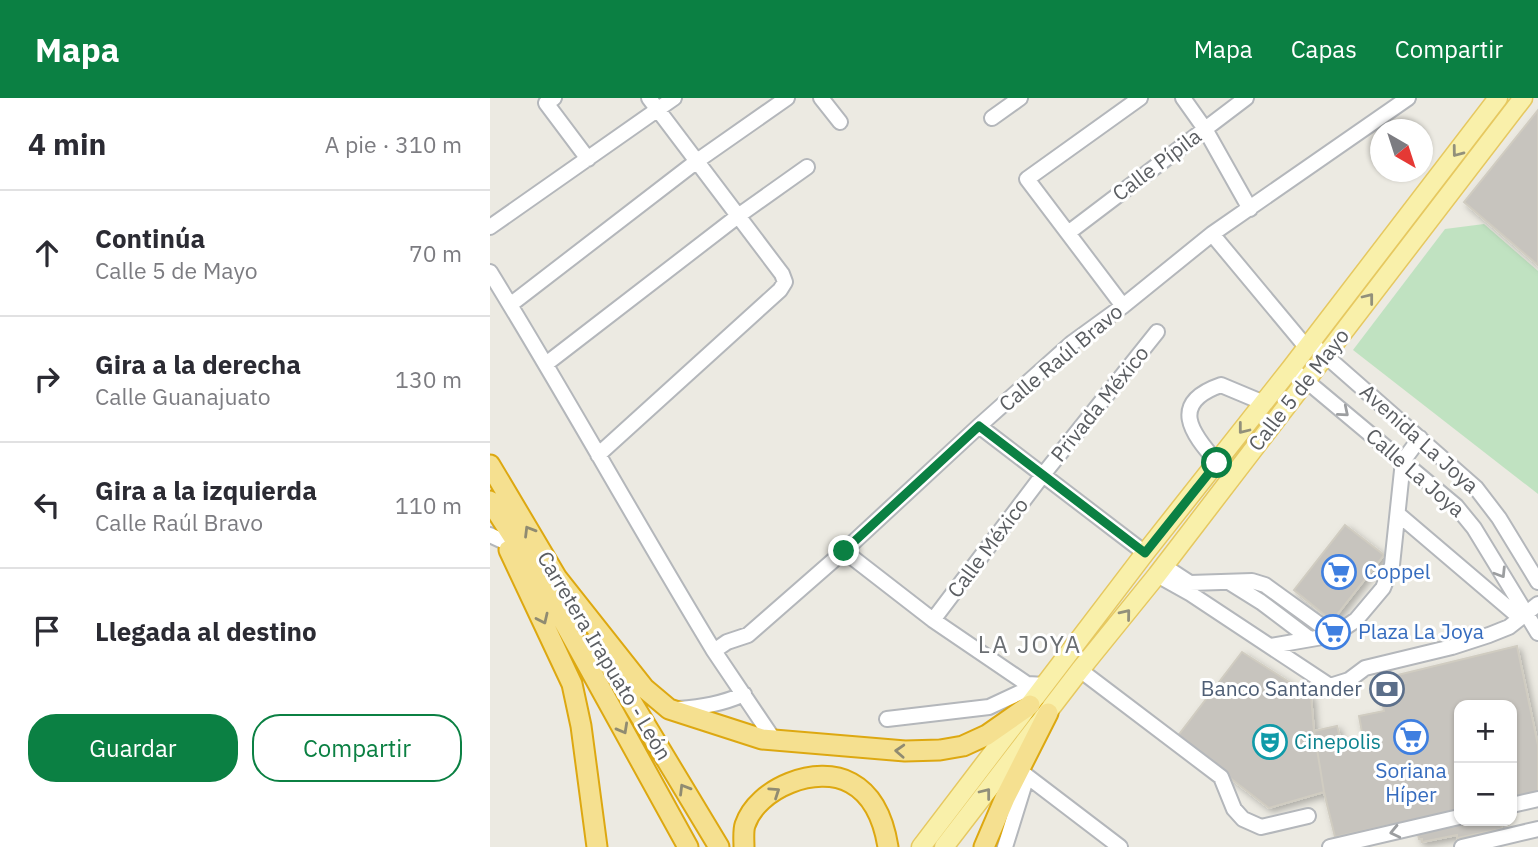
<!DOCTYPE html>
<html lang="es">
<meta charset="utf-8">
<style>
:root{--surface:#fff;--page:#f7f7f7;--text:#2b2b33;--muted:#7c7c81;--line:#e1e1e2;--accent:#0b8043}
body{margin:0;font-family:"IBM Plex Sans",sans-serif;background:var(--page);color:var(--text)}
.controls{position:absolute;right:21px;bottom:21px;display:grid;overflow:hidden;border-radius:14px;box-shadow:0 2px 5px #0004}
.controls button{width:63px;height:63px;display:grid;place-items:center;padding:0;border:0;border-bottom:2px solid var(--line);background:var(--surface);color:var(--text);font:35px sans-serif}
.compass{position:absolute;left:880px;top:21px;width:63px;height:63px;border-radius:50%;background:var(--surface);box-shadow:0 2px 5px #0004;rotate:141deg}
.stop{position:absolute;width:21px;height:21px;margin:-16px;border:5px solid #0b8043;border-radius:50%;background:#fff}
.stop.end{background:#0b8043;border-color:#fff;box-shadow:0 2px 7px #0008}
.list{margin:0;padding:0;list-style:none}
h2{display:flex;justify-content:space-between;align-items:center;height:91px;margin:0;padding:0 28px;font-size:30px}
h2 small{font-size:23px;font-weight:400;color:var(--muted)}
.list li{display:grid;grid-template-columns:46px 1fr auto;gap:21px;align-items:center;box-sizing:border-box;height:126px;padding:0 28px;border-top:2px solid var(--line)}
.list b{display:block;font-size:26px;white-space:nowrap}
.list p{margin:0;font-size:23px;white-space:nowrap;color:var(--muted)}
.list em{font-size:23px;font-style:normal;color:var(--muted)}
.actions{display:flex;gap:14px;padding:21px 28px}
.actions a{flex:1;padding:16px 0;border:2px solid var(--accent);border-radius:28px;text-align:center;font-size:24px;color:var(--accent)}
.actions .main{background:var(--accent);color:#fff}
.icon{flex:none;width:38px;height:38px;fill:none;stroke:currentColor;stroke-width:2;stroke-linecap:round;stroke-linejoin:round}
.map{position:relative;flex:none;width:1048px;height:749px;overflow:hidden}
header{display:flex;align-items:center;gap:42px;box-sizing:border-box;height:98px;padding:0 35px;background:var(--accent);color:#fff}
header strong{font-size:33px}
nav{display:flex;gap:38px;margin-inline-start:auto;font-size:24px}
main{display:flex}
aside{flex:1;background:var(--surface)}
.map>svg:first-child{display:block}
</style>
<header>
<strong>Mapa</strong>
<nav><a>Mapa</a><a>Capas</a><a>Compartir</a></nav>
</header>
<main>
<aside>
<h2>4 min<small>A pie · 310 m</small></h2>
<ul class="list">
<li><svg class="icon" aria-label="ahead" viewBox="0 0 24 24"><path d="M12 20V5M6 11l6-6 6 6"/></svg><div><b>Continúa</b><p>Calle 5 de Mayo</p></div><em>70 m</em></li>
<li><svg class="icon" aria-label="right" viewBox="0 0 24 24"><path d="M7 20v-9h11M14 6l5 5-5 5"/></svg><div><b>Gira a la derecha</b><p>Calle Guanajuato</p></div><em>130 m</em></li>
<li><svg class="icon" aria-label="left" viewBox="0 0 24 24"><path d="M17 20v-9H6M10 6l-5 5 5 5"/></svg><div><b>Gira a la izquierda</b><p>Calle Raúl Bravo</p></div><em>110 m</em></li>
<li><svg class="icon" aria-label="arrive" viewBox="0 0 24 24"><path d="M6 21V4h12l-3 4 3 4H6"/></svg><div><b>Llegada al destino</b></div></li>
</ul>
<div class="actions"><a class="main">Guardar</a><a>Compartir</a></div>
</aside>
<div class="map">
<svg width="1048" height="749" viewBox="0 0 1048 749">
<defs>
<filter id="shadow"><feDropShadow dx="3.5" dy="3.5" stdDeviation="3.5" flood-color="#0004"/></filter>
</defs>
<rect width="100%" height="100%" fill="#eceae2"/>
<path fill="#c0e2c1" d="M 994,126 L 1048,173 L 1048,396 L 863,252 L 955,131 Z"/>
<path fill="#c7c4be" stroke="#d0ccc1" stroke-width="2" filter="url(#shadow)" d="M 1048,12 L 1048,167 L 974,104 Z
M 855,427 L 894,457 L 842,523 L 804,492 Z
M 1027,548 L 1048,647 L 1048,695 L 1022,700 L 1022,607 L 969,607 L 969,712 L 845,739 L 834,694 L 824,633 L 847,628 L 853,650 L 874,645 L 869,618 L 894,613 L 887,582 Z
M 752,554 L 821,598 L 824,633 L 834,694 L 779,710 L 687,639 Z
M 969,723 L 1010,723 L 1012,731 L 967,740 L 967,737 L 932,744 L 932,741 L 929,741 L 927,733 Z"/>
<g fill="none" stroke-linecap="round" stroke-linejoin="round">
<g stroke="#b4b7bb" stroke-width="18">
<path id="minor" d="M 64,0 L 56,5 L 98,61
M 331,0 L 350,24
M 693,0 L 715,31 L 760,111
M 502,20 L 530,0
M 0,129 L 184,0
M 578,135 L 756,0
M 722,136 L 817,250
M 0,174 C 77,299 148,428 224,553 L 237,544 L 258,537 L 354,453 L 489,328 L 582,245 L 633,208 L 722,136 L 918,0
M 20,207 L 207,63 L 297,0
M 633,208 L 537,81 L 650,0
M 821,245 L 986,390 L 1009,420 L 1048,484
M 56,266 L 248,118 L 317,69
M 801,270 L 966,408 L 984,430 L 1048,535
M 489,328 L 655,455
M 108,357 L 290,192 L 295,184 L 292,176 L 159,0
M 727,364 C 701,335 679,305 731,287 L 774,305
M 908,416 L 1029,519
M 0,437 L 15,444
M 354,453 L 443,522 L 537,586 L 556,587
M 674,468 L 700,485 L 762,483 L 775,487 L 844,537
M 667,477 L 701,496 L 840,588 L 859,582 L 875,570 L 962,549 L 999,537 L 1019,529 L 1048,506
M 739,484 L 771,504 L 820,541
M 443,522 L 552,378 L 667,234
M 781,548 L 844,537 L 866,522 L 893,490 L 902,467 L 913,363 L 930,340
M 224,553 L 284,642
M 590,572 L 731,679 L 744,711 L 753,721 L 771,729 L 818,718
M 188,611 C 212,609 232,606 254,596
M 397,621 L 499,609 L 546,587
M 529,672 L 630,749
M 1022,707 L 1048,701
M 515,749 L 537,678
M 840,749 L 969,719
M 972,749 L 1048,731"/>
</g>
<g stroke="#e6c860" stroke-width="21">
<path id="major" d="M 431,749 L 655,455 L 801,270 L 1008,0
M 454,749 L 590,572 L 667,477 L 1033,0"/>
</g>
<g stroke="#dda811" stroke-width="23">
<path id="highway" d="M 0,367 L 73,490
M 0,403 L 49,479 L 198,749
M 19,452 L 82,586 L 91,628 L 107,749
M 67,480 L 154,590 L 179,611 L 272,641 L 415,653 L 450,652 L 473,648 L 497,637 L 540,607
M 105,543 L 229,749
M 254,749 C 254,743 253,733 255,727 C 267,690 327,666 361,685 C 385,698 394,724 398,749
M 494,749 L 515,700 L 558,615"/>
</g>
<use href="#minor" stroke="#fff" stroke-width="14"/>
<use href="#major" stroke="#f9f0aa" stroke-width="18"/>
<use href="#highway" stroke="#f5e090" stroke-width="19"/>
</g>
<defs><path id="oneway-chevron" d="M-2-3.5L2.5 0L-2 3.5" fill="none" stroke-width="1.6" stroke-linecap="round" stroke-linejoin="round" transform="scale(1.75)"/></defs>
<g stroke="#92907b">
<use href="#oneway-chevron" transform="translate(967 54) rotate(127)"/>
<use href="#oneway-chevron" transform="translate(879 200) rotate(-52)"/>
<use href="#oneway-chevron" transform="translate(753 331) rotate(128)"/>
<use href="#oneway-chevron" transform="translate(636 516) rotate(-51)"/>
<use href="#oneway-chevron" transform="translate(496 695) rotate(-52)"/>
</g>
<g stroke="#9c9ea0">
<use href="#oneway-chevron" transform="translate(854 314) rotate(40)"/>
<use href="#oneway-chevron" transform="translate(1011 475) rotate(58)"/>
<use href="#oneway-chevron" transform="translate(905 734) rotate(167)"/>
</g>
<g stroke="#908b71">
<use href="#oneway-chevron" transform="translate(39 433) rotate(-121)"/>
<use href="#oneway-chevron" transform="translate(53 521) rotate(65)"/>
<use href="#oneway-chevron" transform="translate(133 631) rotate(61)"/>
<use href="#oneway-chevron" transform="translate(410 653) rotate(-177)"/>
<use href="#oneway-chevron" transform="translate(194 691) rotate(-121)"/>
<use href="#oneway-chevron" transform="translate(285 694) rotate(-34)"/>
</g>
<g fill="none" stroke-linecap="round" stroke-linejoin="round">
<path stroke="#0b8043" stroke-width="9" d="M 354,453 L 489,328 L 655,455 L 727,365"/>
</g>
<defs>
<g id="supermarket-ring" transform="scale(1.75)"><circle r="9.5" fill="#fff" stroke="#3f7fe0" stroke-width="1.5"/><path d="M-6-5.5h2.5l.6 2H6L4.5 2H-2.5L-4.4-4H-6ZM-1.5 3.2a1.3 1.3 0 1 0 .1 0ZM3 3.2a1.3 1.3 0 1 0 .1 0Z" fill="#3f7fe0"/></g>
<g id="bank-ring" transform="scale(1.75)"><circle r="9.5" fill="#fff" stroke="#5c6f8a" stroke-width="1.5"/><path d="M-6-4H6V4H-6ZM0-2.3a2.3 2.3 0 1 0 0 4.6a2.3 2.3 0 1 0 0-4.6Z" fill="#5c6f8a"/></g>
<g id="theatre-ring" transform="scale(1.75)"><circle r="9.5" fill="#fff" stroke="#0f9aa8" stroke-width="1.5"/><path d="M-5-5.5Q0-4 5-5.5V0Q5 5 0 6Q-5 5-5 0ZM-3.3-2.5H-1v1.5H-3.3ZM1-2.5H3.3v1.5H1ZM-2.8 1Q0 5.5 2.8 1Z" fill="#0f9aa8"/></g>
</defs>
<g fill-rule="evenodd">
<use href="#supermarket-ring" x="849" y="474"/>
<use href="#supermarket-ring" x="843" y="534"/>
<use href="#bank-ring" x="897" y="591"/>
<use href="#supermarket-ring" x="921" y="639"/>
<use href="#theatre-ring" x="780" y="644"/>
</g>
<g text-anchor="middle" stroke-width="6" stroke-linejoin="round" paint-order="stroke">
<g font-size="21" fill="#5a5d61" stroke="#fff">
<text transform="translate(667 67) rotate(-37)" y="7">Calle Pípila</text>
<text transform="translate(571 260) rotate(-40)" y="7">Calle Raúl Bravo</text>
<text transform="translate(809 292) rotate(-52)" y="7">Calle 5 de Mayo</text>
<text transform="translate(610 306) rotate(-51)" y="7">Privada México</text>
<text transform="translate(929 341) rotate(42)" y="7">Avenida La Joya</text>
<text transform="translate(925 375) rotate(41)" y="7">Calle La Joya</text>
<text transform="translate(498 450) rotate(-53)" y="7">Calle México</text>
<text transform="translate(114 558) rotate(59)" y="7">Carretera Irapuato - León</text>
</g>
<g font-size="21" fill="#366cbe" stroke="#fff" text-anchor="start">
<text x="874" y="481">Coppel</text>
<text x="868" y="541">Plaza La Joya</text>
<text x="921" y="680" text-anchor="middle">Soriana<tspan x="921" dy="24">Híper</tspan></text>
</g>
<g font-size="21" fill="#4e5e75" stroke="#fff" text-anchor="end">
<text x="872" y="598">Banco Santander</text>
</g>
<g font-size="21" fill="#0d838f" stroke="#fff" text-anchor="start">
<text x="804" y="651">Cinepolis</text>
</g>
<g font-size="24" letter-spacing="2" fill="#6b6f73" stroke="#fff">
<text x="540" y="555">LA JOYA</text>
</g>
</g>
</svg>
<div class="controls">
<button>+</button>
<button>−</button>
</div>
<svg class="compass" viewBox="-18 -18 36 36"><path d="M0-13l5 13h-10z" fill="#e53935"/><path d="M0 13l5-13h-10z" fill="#7c7c81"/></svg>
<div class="stop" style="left:727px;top:365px"></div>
<div class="stop end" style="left:354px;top:453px"></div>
</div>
</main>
